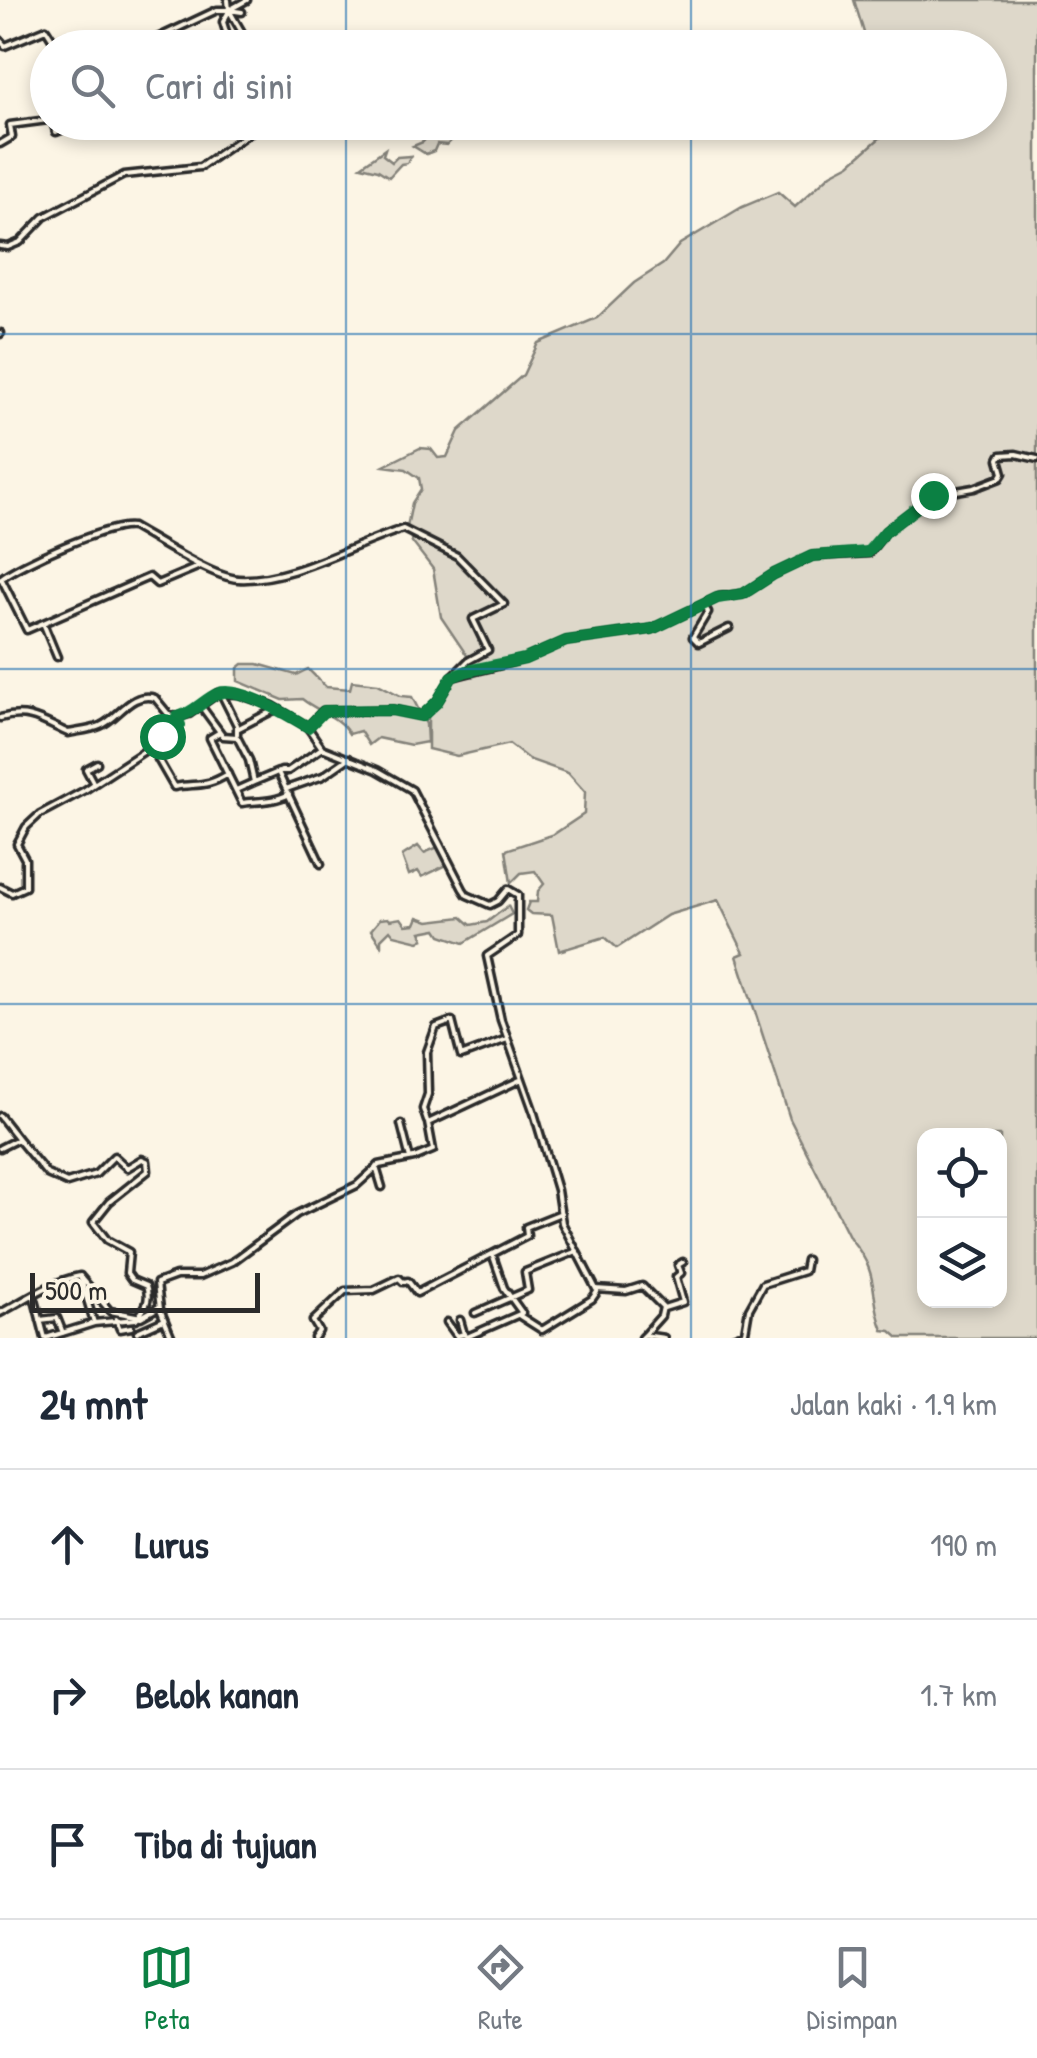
<!DOCTYPE html>
<html lang="id">
<meta charset="utf-8">
<style>
:root{--surface:#fff;--page:#f6f6f7;--text:#1f2937;--muted:#747a83;--line:#e0e1e3;--accent:#0b8043}
body{margin:0;font-family:"Patrick Hand",sans-serif;background:var(--page);color:var(--text)}
.controls{position:absolute;right:30px;bottom:30px;display:grid;overflow:hidden;border-radius:20px;box-shadow:0 5px 15px #0003}
.controls button{width:90px;height:90px;display:grid;place-items:center;padding:0;border:0;border-bottom:2px solid var(--line);background:var(--surface);color:var(--text);font:50px sans-serif}
.scale{position:absolute;left:30px;bottom:25px;width:230px;box-sizing:border-box;padding-left:10px;border:5px solid #2b2b2b;border-top:0;font-size:28px;line-height:35px;white-space:nowrap;color:#2b2b2b;-webkit-text-stroke:8px #fcf5e5;paint-order:stroke}
.stop{position:absolute;width:30px;height:30px;margin:-22px;border:8px solid #0b8043;border-radius:50%;background:#fff}
.stop.end{background:#0b8043;border-color:#fff;box-shadow:0 2px 10px #0008}
.list{margin:0;padding:0;list-style:none}
h2{display:flex;justify-content:space-between;align-items:center;height:130px;margin:0;padding:0 40px;font-size:42px}
h2 small{font-size:32px;font-weight:400;color:var(--muted)}
.list li{display:grid;grid-template-columns:65px 1fr auto;gap:30px;align-items:center;box-sizing:border-box;height:150px;padding:0 40px;border-top:2px solid var(--line)}
.list b{display:block;font-size:38px;white-space:nowrap}
.list em{font-size:32px;font-style:normal;color:var(--muted)}
.icon{flex:none;width:55px;height:55px;fill:none;stroke:currentColor;stroke-width:2;stroke-linecap:round;stroke-linejoin:round}
.map{position:relative;flex:none;width:1037px;height:1338px;overflow:hidden}
.search{position:absolute;background:var(--surface);box-shadow:0 5px 15px #0003;left:30px;right:30px;top:30px;height:110px;display:flex;align-items:center;gap:25px;box-sizing:border-box;padding:0 35px;border-radius:55px;color:var(--muted);font-size:38px}
.sheet{height:580px;background:var(--surface)}
nav{display:flex;justify-content:space-around;align-items:center;box-sizing:border-box;height:140px;border-top:2px solid var(--line);background:var(--surface);font-size:28px;color:var(--muted)}
nav a{display:grid;justify-items:center;gap:5px}
nav .on{color:var(--accent)}
.map>svg:first-child{display:block}
</style>
<div class="map">
<svg width="1037" height="1338" viewBox="0 0 1037 1338">
<rect width="100%" height="100%" fill="#fcf5e5"/>
<filter id="ink" filterUnits="userSpaceOnUse"><feTurbulence type="fractalNoise" baseFrequency=".01" numOctaves="2"/><feDisplacementMap in="SourceGraphic" scale="20" xChannelSelector="R" yChannelSelector="G"/><feConvolveMatrix kernelMatrix="1 2 1 2 8 2 1 2 1" color-interpolation-filters="sRGB"/></filter>
<g filter="url(#ink)">
<path fill="#ded8ca" stroke="#84827a" stroke-width="2.5" fill-rule="evenodd" d="M 854,0 L 1037,0 L 1037,1338 L 899,1338 L 891,1331 L 883,1330 C 868,1292 882,1276 850,1238 L 790,1119 L 737,956 L 744,953 L 718,900 L 668,915 L 617,948 L 605,937 L 559,951 L 552,915 L 531,914 L 526,910 L 529,902 L 537,902 L 538,891 L 544,884 L 535,871 L 521,873 L 511,883 L 506,850 L 554,834 L 584,814 L 585,792 L 568,773 L 528,759 L 509,744 L 457,756 L 428,749 L 428,705 L 470,660 L 441,617 L 433,569 L 412,542 L 407,527 L 412,503 L 421,489 L 419,478 L 406,469 L 384,466 L 420,448 L 431,449 L 438,458 L 447,457 L 459,431 L 523,375 L 538,343 L 597,318 L 634,283 L 663,264 L 680,244 L 742,207 L 778,192 L 795,207 L 831,174 L 850,164 L 897,123 L 990,122 L 990,48 L 884,47 L 865,36 ZM 924,1136 L 1000,1136 L 1000,1300 L 924,1300 Z
M 459,123 L 464,123 L 464,127 L 447,145 L 437,144 L 434,151 L 426,154 L 413,146 L 423,142 L 434,128 L 446,131 Z
M 385,149 L 383,155 L 392,162 L 397,157 L 411,156 L 407,163 L 401,164 L 389,177 L 378,170 L 361,166 Z
M 243,664 L 258,664 L 296,675 L 308,669 L 326,687 L 350,689 L 352,681 L 378,684 L 401,696 L 412,697 L 426,724 L 427,742 L 411,745 L 378,738 L 369,745 L 360,731 L 349,734 C 339,716 318,712 302,699 L 283,700 L 238,681 L 238,668 Z
M 442,840 L 448,849 L 447,865 L 422,877 L 418,871 L 409,875 L 402,856 L 418,846 L 424,853 L 436,848 Z
M 508,906 L 512,914 L 464,943 L 441,935 L 437,929 L 421,932 L 424,939 L 419,941 L 394,935 L 390,930 L 381,939 L 381,945 L 371,930 L 380,919 L 388,918 L 390,920 L 401,918 L 406,925 L 415,924 L 418,917 L 429,921 L 462,917 L 471,925 L 487,922 Z"/>
<g fill="none" stroke-linecap="round" stroke-linejoin="round">
<g stroke="#2b2b2b" stroke-width="11">
<path id="minor" d="M 228,0 L 229,10 L 251,48
M 229,10 L 247,0
M 229,10 L 242,12
M 229,11 L 223,22 L 231,48
M 0,40 L 5,46 L 46,29 L 58,48
M 136,48 L 217,10 L 229,10
M 53,122 L 56,132 L 82,122
M 0,144 L 12,137 L 10,125 L 48,120
M 0,246 L 8,247 L 20,242 L 44,217 L 124,175 L 200,167 L 265,122
M 0,334 L 1,333
M 1,578 L 27,630 L 149,577 L 157,584 L 200,566
M 0,579 C 18,564 111,523 132,527 C 157,541 212,577 238,579 C 291,582 353,544 403,529 L 457,556 L 504,604 L 473,619 L 488,650 L 468,661 L 452,677
M 704,605 L 708,612 L 693,637 L 699,643 L 729,628
M 43,623 L 57,657
M 221,693 L 237,725 L 237,734
M 201,706 L 223,736 L 237,737 L 249,760 L 254,782 L 278,772 L 321,864
M 0,718 C 29,710 42,721 68,733 C 78,731 91,730 100,726 C 119,718 131,691 155,698 L 169,715 L 177,717 L 189,714 L 218,693 L 239,694 L 273,706 L 308,727 L 323,711 L 393,710 L 422,716 L 437,702 L 452,677 L 525,659 L 566,641 L 652,629 L 719,597 L 743,594 L 774,574 L 812,556 L 869,553 L 886,531 L 933,495 L 974,488 L 1000,478 L 1003,473 L 999,459 L 1001,455 L 1016,454 L 1037,459
M 237,729 L 276,709
M 309,729 L 322,748 L 377,770 L 412,790 L 463,889 L 467,895 L 490,905 L 498,901 L 508,889 L 518,895 L 518,935 L 487,956 L 501,1020 L 534,1113 L 557,1190 L 562,1223 L 596,1289 L 626,1291 L 642,1286 L 663,1307 L 661,1316 L 644,1335
M 220,732 L 210,738 L 242,803 C 257,801 275,802 289,794
M 151,747 L 174,787 C 197,783 206,788 228,774
M 281,771 L 288,771 L 322,748
M 94,784 L 86,769 L 97,763
M 286,789 L 323,776 L 349,758
M 236,790 L 254,782
M 0,887 L 12,893 L 25,887 L 25,859 L 17,844 L 26,827 L 40,814 L 85,790 L 155,744 L 157,738 L 179,726 L 177,717
M 0,1116 L 18,1139 L 0,1148
M 427,1121 L 423,1109 L 428,1094 L 427,1052 L 436,1027 L 452,1021 L 461,1056 L 507,1039
M 401,1124 L 410,1159
M 376,1167 L 382,1187
M 80,1276 L 110,1311 L 141,1317 L 159,1307
M 34,1296 L 45,1338
M 664,1308 L 683,1302 L 676,1277 L 681,1273 L 678,1265 L 683,1262
M 0,1313 C 27,1299 50,1282 80,1276 L 94,1323 L 136,1319 C 145,1309 151,1300 146,1286 L 132,1280 L 127,1273 L 129,1252 L 107,1240 L 93,1222 L 109,1202 L 148,1171 L 147,1161 L 142,1159 L 127,1168 L 114,1156 L 96,1174 L 67,1183 L 47,1174 L 18,1139
M 475,1313 L 528,1290 L 525,1272 L 577,1251
M 520,1316 L 542,1330 L 592,1299 L 597,1292
M 116,1319 L 120,1329 L 131,1327
M 40,1320 L 57,1318 L 63,1333
M 460,1320 L 464,1334
M 447,1322 L 457,1336 L 464,1334 L 467,1337 L 522,1313 L 504,1288 L 493,1256
M 137,1332 L 164,1320
M 46,1338 L 94,1323
M 172,1338 L 160,1309 L 157,1283 L 176,1276 L 200,1276 L 232,1262 L 297,1214 L 357,1185 L 379,1165 L 414,1158 L 433,1150 L 428,1123 L 522,1079
M 314,1338 L 319,1331 L 313,1321 L 345,1291 L 374,1290 L 399,1278 L 403,1282 L 408,1281 L 417,1293 L 527,1236 L 526,1227 L 561,1213
M 641,1338 L 644,1335 L 664,1338
M 730,1338 L 745,1332 L 749,1309 L 763,1284 L 804,1271 L 806,1260"/>
</g>
<use href="#minor" stroke="#fcf5e5" stroke-width="4"/>
</g>
</g>
<g fill="none" stroke-linecap="round" stroke-linejoin="round" filter="url(#ink)">
<path stroke="#0b8043" stroke-width="12" d="M 162,736 L 180,725 L 177,717 C 195,713 203,699 219,693 C 239,686 290,716 308,727 L 324,711 L 392,710 L 422,716 L 437,702 L 452,677 L 467,671 L 525,659 L 566,641 L 652,629 L 717,598 L 743,594 L 774,574 L 812,556 L 868,552 L 886,531 L 933,495"/>
</g>
<path fill="none" stroke="#1f6fb2" stroke-width="2.5" stroke-opacity="0.55" d="M 346,0 L 346,48M 691,0 L 691,48M 346,122 L 346,1338M 691,122 L 691,1338M 0,334 L 1037,334M 0,669 L 1037,669M 0,1004 L 1037,1004"/>
</svg>
<div class="controls">
<button><svg class="icon" aria-label="locate" viewBox="0 0 24 24"><circle cx="12" cy="12" r="6"/><path d="M12 2v4M12 18v4M2 12h4M18 12h4"/></svg></button>
<button><svg class="icon" aria-label="layers" viewBox="0 0 24 24"><path d="M12 4l9 5-9 5-9-5zM3 14l9 5 9-5"/></svg></button>
</div>
<div class="scale">500 m</div>
<div class="stop" style="left:162px;top:736px"></div>
<div class="stop end" style="left:933px;top:495px"></div>
<div class="search"><svg class="icon" aria-label="search" viewBox="0 0 24 24"><circle cx="10" cy="10" r="6"/><path d="M15 15l6 6"/></svg>Cari di sini</div>
</div>
<section class="sheet">
<h2>24 mnt<small>Jalan kaki · 1.9 km</small></h2>
<ul class="list">
<li><svg class="icon" aria-label="ahead" viewBox="0 0 24 24"><path d="M12 20V5M6 11l6-6 6 6"/></svg><div><b>Lurus</b></div><em>190 m</em></li>
<li><svg class="icon" aria-label="right" viewBox="0 0 24 24"><path d="M7 20v-9h11M14 6l5 5-5 5"/></svg><div><b>Belok kanan</b></div><em>1.7 km</em></li>
<li><svg class="icon" aria-label="arrive" viewBox="0 0 24 24"><path d="M6 21V4h12l-3 4 3 4H6"/></svg><div><b>Tiba di tujuan</b></div></li>
</ul>
</section>
<nav>
<a class="on"><svg class="icon" aria-label="map" viewBox="0 0 24 24"><path d="M3 6l6-2 6 2 6-2v14l-6 2-6-2-6 2zM9 4v14M15 6v14"/></svg>Peta</a>
<a><svg class="icon" aria-label="directions" viewBox="0 0 24 24"><path d="M12 3l9 9-9 9-9-9zM9 14v-3h6M13 9l2 2-2 2"/></svg>Rute</a>
<a><svg class="icon" aria-label="saved" viewBox="0 0 24 24"><path d="M7 4h10v16l-5-4-5 4z"/></svg>Disimpan</a>
</nav>
